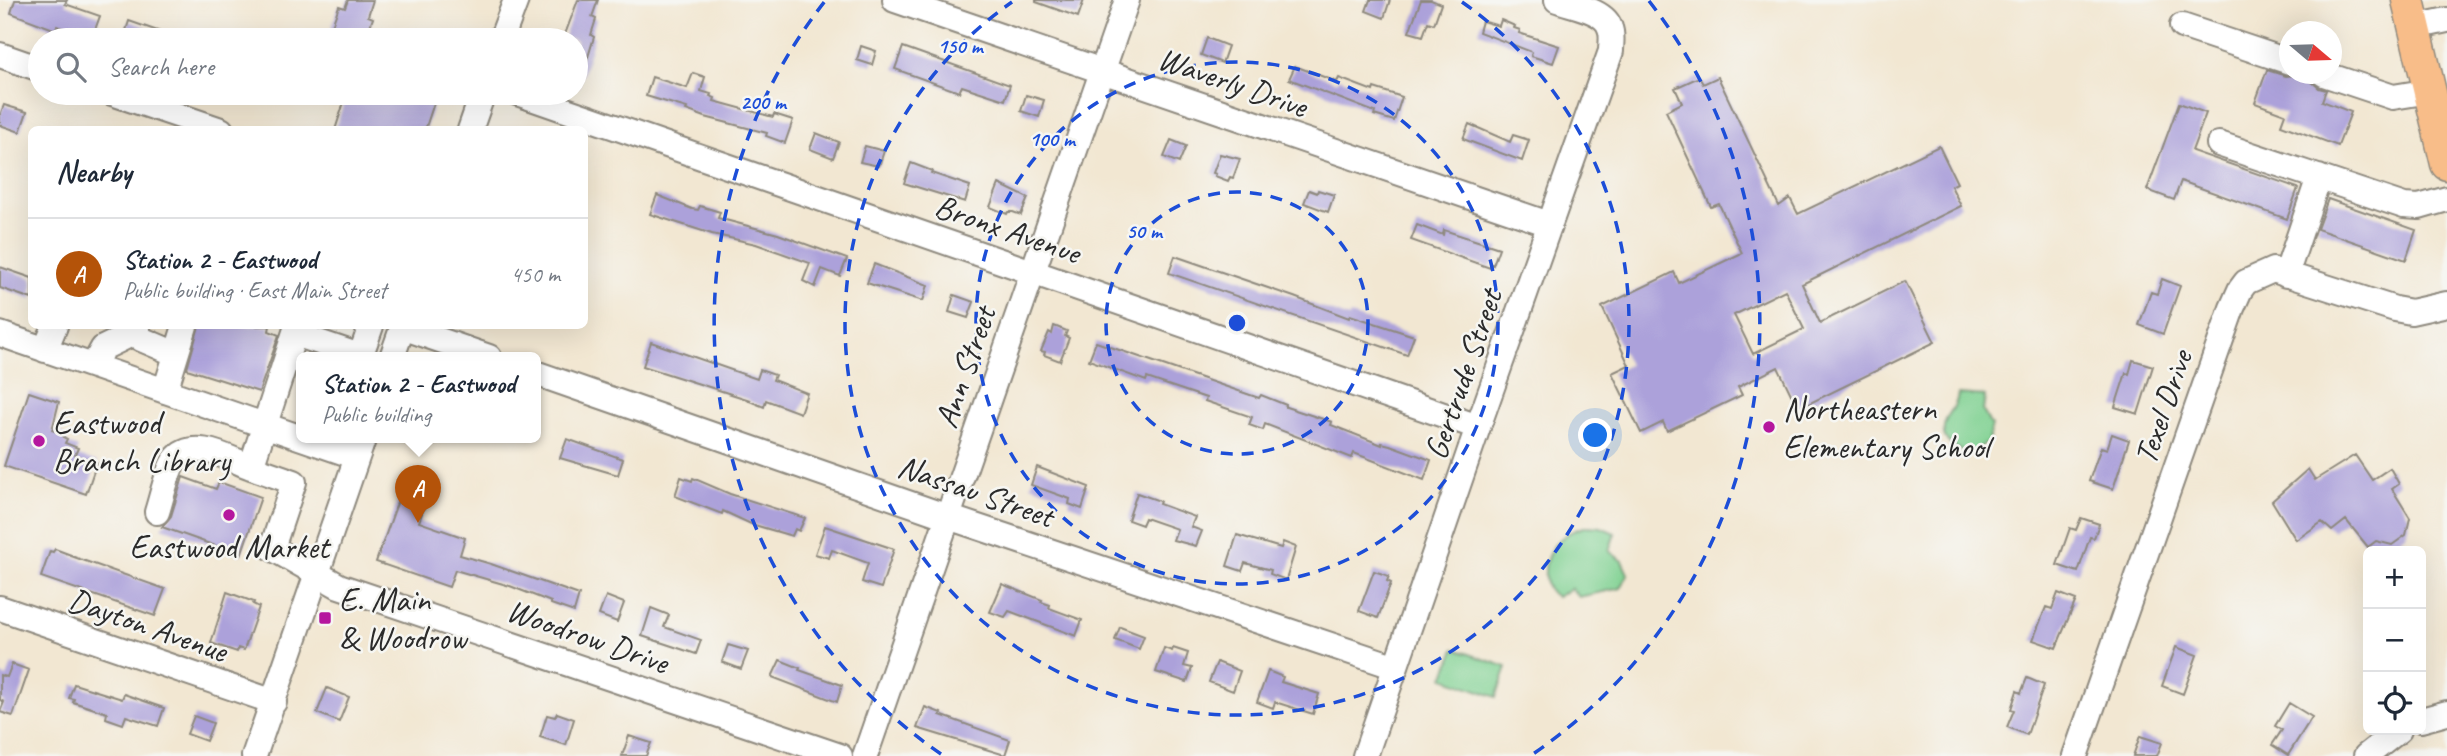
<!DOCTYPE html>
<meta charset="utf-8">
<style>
:root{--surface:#fff;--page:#f2f2f3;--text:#1f2937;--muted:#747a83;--line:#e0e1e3;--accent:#b45309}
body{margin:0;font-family:Caveat,sans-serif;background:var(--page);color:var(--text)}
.controls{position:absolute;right:21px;bottom:21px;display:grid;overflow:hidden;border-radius:10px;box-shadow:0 7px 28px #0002}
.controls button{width:63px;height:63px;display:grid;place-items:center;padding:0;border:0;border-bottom:2px solid var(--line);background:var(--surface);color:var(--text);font:35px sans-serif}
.compass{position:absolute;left:2279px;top:21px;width:63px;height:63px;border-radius:50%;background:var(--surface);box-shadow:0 7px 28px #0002;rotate:109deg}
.you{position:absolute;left:1596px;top:436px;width:24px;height:24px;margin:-18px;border:5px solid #fff;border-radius:50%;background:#1a73e8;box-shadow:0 0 0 10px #1a73e833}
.badge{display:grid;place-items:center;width:46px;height:46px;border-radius:50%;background:var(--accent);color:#fff;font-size:23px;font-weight:700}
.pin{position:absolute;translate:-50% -58px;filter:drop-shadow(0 2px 4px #0008)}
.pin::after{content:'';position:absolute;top:37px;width:24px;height:21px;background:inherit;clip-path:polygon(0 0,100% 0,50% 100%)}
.popup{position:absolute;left:296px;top:352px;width:245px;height:91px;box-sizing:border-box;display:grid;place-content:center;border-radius:10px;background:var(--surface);filter:drop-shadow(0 2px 5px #0005);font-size:23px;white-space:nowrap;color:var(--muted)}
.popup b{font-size:26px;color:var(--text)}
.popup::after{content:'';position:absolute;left:50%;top:100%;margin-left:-14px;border:14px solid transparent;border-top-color:var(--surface)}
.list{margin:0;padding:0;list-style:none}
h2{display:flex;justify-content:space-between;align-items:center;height:91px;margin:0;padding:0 28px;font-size:30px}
h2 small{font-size:23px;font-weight:400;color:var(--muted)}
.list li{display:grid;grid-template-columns:46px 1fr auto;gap:21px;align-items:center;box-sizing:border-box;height:112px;padding:0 28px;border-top:2px solid var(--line)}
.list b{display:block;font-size:26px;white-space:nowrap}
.list p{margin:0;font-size:23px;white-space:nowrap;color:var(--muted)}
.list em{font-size:23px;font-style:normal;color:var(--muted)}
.icon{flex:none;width:38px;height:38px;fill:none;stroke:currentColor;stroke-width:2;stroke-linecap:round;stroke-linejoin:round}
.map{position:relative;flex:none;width:2447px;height:756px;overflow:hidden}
.search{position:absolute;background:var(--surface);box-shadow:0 7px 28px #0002;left:28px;top:28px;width:560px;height:77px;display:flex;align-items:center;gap:18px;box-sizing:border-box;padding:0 24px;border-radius:38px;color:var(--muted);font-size:26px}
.panel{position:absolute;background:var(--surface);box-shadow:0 7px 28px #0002;left:28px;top:126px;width:560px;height:203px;border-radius:10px}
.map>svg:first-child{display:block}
</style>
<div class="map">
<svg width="2447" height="756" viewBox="0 0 2447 756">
<rect width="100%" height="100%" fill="#f6f6f2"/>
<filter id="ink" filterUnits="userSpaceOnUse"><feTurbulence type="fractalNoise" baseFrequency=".0143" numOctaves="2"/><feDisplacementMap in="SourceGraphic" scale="14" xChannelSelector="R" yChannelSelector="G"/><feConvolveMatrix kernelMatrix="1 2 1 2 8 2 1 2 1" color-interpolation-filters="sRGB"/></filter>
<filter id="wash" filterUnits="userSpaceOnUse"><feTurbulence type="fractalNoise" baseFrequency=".00686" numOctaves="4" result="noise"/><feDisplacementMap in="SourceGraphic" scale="28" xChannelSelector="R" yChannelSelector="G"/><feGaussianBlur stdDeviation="1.57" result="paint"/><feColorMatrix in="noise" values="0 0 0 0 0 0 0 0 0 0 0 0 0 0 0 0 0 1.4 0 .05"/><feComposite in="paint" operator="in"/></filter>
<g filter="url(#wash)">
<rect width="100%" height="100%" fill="#f2e7d2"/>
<path fill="#80d192" stroke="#567e5e" stroke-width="2" d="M 1958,394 L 1985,396 L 1983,411 L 1991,426 L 1990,435 L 1988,442 L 1975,452 C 1957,452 1937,442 1946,420 C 1951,408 1956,409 1958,394 Z
M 1588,526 L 1601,527 L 1615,533 L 1609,551 L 1622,561 L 1628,574 L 1621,588 L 1579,597 L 1571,588 L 1557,597 C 1549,593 1546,587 1545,578 C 1543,550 1561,532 1588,526 Z
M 1455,649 L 1507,667 L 1496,697 L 1444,678 Z"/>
<g id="blocks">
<path fill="#aca1da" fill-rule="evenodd" d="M 15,0 L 67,0 L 65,4 L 100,16 L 93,35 L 84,32 L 82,35 L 57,26 L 56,30 L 11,13 Z
M 348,0 L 373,0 L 368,16 L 373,18 L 365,40 L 327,40 L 339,6 L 345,8 Z
M 578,0 L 598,0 L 592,17 L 596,19 L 591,35 L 594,37 L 579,87 L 576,86 L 576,40 L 564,37 Z
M 1036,0 L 1084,0 L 1078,17 L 1036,2 Z
M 1370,0 L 1390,0 L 1384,18 L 1366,11 Z
M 1421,0 L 1431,0 L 1441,4 L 1434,24 L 1428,22 L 1423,36 L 1409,32 Z
M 1501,20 L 1515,26 L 1514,28 L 1520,30 L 1519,33 L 1559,46 L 1553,63 L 1531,56 L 1532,52 L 1479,32 L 1482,21 L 1499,26 Z
M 129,21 L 178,38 L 177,40 L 123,40 Z
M 1207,38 L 1228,46 L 1222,63 L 1201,55 Z
M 861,46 L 876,51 L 872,65 L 857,60 Z
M 903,47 L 1010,85 L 1005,100 L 962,86 L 959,92 L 895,69 Z
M 1295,66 L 1337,82 L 1339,78 L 1373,91 L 1374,88 L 1402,97 L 1394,121 L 1374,115 L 1375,112 L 1289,79 Z
M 2267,70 L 2286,76 L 2296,75 L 2311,81 L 2319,88 L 2326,90 L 2322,101 L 2351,112 L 2338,146 L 2281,125 L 2285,114 L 2255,103 Z
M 693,73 L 705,77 L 701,91 L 711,94 L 710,96 L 715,98 L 714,101 L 773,117 L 774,114 L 793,120 L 785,143 L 766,136 L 767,133 L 705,117 L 686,110 L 687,108 L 646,96 L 652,77 L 687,88 Z
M 1699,77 L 1703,84 L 1718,77 L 1779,206 L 1790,198 L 1798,214 L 1939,146 L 1957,183 L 1951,186 L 1961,206 L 1802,284 L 1820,323 L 1905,281 L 1935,342 L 1798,409 L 1778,367 L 1738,387 L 1742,395 L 1667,431 L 1663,422 L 1641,433 L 1612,373 L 1629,365 L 1602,307 L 1674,272 L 1679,283 L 1742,253 L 1719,204 L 1711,207 L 1666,111 L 1682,103 L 1675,88 ZM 1785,290 L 1804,329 L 1753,354 L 1734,315 Z
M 347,93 L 422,93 L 436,97 L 425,130 L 335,130 Z
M 1026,95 L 1044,100 L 1039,117 L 1021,111 Z
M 2179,103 L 2206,113 L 2192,151 L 2298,188 L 2287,219 L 2181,181 L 2174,200 L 2147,190 Z
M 4,105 L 27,112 L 20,132 L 0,125 L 0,115 Z
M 1469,124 L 1510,142 L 1513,135 L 1529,140 L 1522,161 L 1463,139 Z
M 816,133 L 839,142 L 833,158 L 810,149 Z
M 1171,140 L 1186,146 L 1179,163 L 1164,157 Z
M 865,146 L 884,151 L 879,166 L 860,162 Z
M 1220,154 L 1240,159 L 1233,178 L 1230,177 L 1228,181 L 1215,176 L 1216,174 L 1213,173 Z
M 911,163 L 932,171 L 931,173 L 970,186 L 965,202 L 904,183 Z
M 999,184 L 1028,198 L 1021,215 L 1013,212 L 1008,212 L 1007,214 L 990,207 Z
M 1309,190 L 1317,193 L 1318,190 L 1334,195 L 1328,212 L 1304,203 Z
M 657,195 L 692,209 L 698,210 L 700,206 L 720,212 L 718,218 L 778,234 L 847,259 L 840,276 L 822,269 L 815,287 L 803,281 L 810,263 L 756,244 L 712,234 L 650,214 Z
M 2328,199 L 2416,230 L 2406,260 L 2317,229 Z
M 1417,225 L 1443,235 L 1444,230 L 1499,248 L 1493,265 L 1491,264 L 1490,268 L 1411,240 Z
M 1175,256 L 1294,297 L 1349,318 L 1350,315 L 1414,336 L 1407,355 L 1169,273 Z
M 874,264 L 928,285 L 923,301 L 867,283 Z
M 0,267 L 32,278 L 32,299 L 0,288 Z
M 2162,279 L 2180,286 L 2163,334 L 2139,325 L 2151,292 L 2157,294 Z
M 954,295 L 974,302 L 968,318 L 949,312 Z
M 199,326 L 270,326 L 269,331 L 279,335 L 259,392 L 187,369 Z
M 1054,326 L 1067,331 L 1065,336 L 1069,338 L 1060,361 L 1044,355 L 1045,352 L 1041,351 L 1049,332 L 1052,334 Z
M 651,342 L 757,379 L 760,370 L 775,375 L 773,380 L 807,393 L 800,413 L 766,400 L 764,407 L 749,401 L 750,400 L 643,366 Z
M 1096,342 L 1259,398 L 1261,395 L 1286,405 L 1286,407 L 1332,422 L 1331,425 L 1382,445 L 1382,443 L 1390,445 L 1431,460 L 1424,480 L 1354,453 L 1352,458 L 1265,424 L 1263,430 L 1249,425 L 1252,417 L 1205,401 L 1206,398 L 1147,378 L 1146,381 L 1089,360 Z
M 2133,360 L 2153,366 L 2138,414 L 2115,407 L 2126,373 L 2129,374 Z
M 29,392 L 59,402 L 52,430 L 64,434 L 63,437 L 67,439 L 65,443 L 78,448 L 75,455 L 97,462 L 86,494 L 4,466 Z
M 2112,434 L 2129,440 L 2113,489 L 2089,481 L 2101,447 L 2107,449 Z
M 567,439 L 623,459 L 618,475 L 560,458 Z
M 2355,455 L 2372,480 L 2390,468 L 2399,484 L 2392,489 L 2410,518 L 2406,535 L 2392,545 L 2376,541 L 2368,547 L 2346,520 L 2332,531 L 2322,522 L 2296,540 L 2272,501 L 2308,469 L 2315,480 Z
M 1037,467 L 1089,487 L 1082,509 L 1069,504 L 1070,499 L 1031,485 Z
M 183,477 L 216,489 L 219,482 L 261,497 L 241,555 L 162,527 L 171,516 Z
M 681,477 L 692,481 L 693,478 L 730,494 L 805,518 L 799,531 L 795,529 L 792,536 L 751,524 L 723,511 L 722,514 L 675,496 Z
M 413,488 L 429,493 L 419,522 L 465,538 L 460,555 L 491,564 L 579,595 L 574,612 L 551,604 L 551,602 L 510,586 L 455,570 L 449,587 L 376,562 L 401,492 L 410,495 Z
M 1137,493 L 1160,501 L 1159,504 L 1195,517 L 1191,527 L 1202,531 L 1196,546 L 1173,540 L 1177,529 L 1145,518 L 1142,525 L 1128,520 Z
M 2081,518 L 2099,524 L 2094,538 L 2090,537 L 2078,572 L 2057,565 L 2070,528 L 2076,530 Z
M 825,526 L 894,549 L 881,588 L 862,582 L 868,563 L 832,550 L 829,558 L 815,554 Z
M 1237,535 L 1281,548 L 1283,542 L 1296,547 L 1286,580 L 1270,574 L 1271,570 L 1245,563 L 1242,571 L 1227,566 Z
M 55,549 L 71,555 L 71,556 L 165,589 L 155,616 L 41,577 L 50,551 L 53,552 Z
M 1374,571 L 1389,576 L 1387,581 L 1391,583 L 1378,618 L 1359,611 Z
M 1002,584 L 1042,600 L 1041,602 L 1050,605 L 1049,608 L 1082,620 L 1076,636 L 1009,611 L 1005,617 L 990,612 Z
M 227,592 L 254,602 L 253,604 L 259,607 L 244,650 L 238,648 L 237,652 L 211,643 Z
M 2058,593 L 2076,600 L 2056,648 L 2033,640 L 2046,607 L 2052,609 Z
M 606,596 L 624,603 L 617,622 L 599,615 Z
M 651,608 L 669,615 L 664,627 L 701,640 L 696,654 L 642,636 Z
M 1120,627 L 1144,636 L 1139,649 L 1115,640 Z
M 728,645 L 748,651 L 741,669 L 722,662 Z
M 2176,647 L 2197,655 L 2183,694 L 2162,686 Z
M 1164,648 L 1172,651 L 1173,648 L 1188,653 L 1184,666 L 1192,668 L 1187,682 L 1156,672 Z
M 780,660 L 800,668 L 799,670 L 842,685 L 837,702 L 772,677 Z
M 1217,662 L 1240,671 L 1233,691 L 1209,682 Z
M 12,664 L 29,670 L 13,716 L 0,712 L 4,702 L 0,700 L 0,675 L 7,677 Z
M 1268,671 L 1283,677 L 1281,682 L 1319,694 L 1313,714 L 1275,702 L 1273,708 L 1257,702 Z
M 2027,678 L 2044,685 L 2027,735 L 2007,727 L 2014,710 L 2011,709 L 2017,691 L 2021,693 Z
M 74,684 L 122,699 L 124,694 L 164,708 L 158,726 L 126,716 L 123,724 L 106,718 L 107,713 L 73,702 L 74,699 L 69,698 Z
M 327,688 L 349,697 L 339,722 L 317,713 Z
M 2289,703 L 2312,717 L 2288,755 L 2272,745 L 2282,730 L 2275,726 Z
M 925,707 L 941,713 L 940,715 L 1010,740 L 1005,755 L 917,728 Z
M 557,713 L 574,719 L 566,745 L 540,737 L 547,715 L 555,717 Z
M 194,716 L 213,723 L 206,741 L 187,734 Z
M 629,736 L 651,743 L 646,756 L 622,756 Z
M 2140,736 L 2162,743 L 2157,756 L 2133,756 Z"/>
</g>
</g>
<g filter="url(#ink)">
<use href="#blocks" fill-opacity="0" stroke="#8e897e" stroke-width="2"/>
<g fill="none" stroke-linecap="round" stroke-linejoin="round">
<g stroke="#8e897e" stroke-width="28">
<path id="minor" d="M 895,0 L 1549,224
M 2182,26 L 2290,62
M 2414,27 L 2447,20
M 501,40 L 516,0
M 0,55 L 40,69
M 2324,74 L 2393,97 L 2430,91
M 112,93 L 221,130
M 517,93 L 1478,427
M 470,130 L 483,93
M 2219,144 L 2404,206 L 2419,207 L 2447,199
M 2286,275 L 2319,177
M 138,326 L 136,332 L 141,339 L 176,354
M 297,326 L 251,467 L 294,482 L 272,548 L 339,586 L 840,756
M 402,327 L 489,357
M 0,334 L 357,457
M 295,334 L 360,356
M 45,350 L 55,326
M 360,357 L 371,326
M 392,357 L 403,326
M 93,366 L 103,348 L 136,332
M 535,373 L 948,517 L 1396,667
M 165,391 L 185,326
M 157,512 C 161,500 168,468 175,460 C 193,437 230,459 251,467
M 0,608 L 274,702
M 2421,720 L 2447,713
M 254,756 L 364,437
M 865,756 L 1127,0
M 1365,756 L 1478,427 L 1611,51 C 1611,44 1613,35 1610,28 C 1605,10 1573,6 1557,0
M 2075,756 L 2232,308 L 2240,290 L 2246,282 L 2273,270 L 2395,309 L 2411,312 L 2447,304
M 2366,756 L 2399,730"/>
</g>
<g stroke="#8e897e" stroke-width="35">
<path id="major" d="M 2408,0 L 2447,164"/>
</g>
<use href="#minor" stroke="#fff" stroke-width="24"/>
<use href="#major" stroke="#f8bd89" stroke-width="32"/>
</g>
</g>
<g fill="none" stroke="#1d4ed8" stroke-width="3.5" stroke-dasharray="12 9">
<circle cx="1237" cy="323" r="131"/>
<circle cx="1237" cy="323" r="261"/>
<path d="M1462 2A392 392 0 1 1 1012 2"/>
<path d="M941 754A523 523 0 0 1 825 1M1649 1A523 523 0 0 1 1533 754"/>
</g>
<g fill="#b5179e" stroke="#f6f6f2" stroke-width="2.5">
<circle cx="1769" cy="427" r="7"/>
<circle cx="39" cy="441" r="7"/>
<circle cx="229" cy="515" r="7"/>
<rect x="318" y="611" width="14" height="14" rx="3.5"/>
</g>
<g text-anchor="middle" stroke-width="5" stroke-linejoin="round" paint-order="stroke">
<g font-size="33" fill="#2b2b2b" stroke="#f6f6f2">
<text transform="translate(1233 81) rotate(19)" y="12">Waverly Drive</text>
<text transform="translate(1008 228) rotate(19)" y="12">Bronx Avenue</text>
<text transform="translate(964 367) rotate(-71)" y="12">Ann Street</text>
<text transform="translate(1462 374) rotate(-71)" y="12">Gertrude Street</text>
<text transform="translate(2162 407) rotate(-71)" y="12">Texel Drive</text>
<text transform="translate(976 490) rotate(19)" y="12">Nassau Street</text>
<text transform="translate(148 624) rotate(19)" y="12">Dayton Avenue</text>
<text transform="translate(588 635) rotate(19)" y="12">Woodrow Drive</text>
</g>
<g font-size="33" fill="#2b2b2b" stroke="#f6f6f2" text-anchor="start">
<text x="1783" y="420">Northeastern<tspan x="1783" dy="38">Elementary School</tspan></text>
<text x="53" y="434">Eastwood<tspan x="53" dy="38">Branch Library</tspan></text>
<text x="229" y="558" text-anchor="middle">Eastwood Market</text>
<text x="339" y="611">E. Main<tspan x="339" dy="38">&amp; Woodrow</tspan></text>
</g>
</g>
<circle cx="1237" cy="323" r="10" fill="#1d4ed8" stroke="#f6f6f2" stroke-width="3.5"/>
<g font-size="21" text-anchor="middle" font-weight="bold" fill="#1d4ed8" stroke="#f6f6f2" stroke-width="5" stroke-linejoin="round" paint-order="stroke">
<text x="960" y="53">150 m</text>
<text x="763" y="109">200 m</text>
<text x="1052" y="146">100 m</text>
<text x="1144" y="238">50 m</text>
</g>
</svg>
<div class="controls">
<button>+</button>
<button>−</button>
<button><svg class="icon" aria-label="locate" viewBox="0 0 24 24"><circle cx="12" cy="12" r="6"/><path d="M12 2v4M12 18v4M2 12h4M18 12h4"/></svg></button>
</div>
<svg class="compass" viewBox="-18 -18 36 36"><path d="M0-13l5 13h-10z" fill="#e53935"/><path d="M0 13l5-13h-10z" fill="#747a83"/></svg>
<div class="you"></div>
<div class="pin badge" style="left:418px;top:523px">A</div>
<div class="popup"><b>Station 2 - Eastwood</b>Public building</div>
<div class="search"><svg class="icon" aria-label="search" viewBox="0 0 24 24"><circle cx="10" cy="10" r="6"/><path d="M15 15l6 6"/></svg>Search here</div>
<section class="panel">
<h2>Nearby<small></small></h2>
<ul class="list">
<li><span class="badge">A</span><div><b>Station 2 - Eastwood</b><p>Public building · East Main Street</p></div><em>450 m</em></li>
</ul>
</section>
</div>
